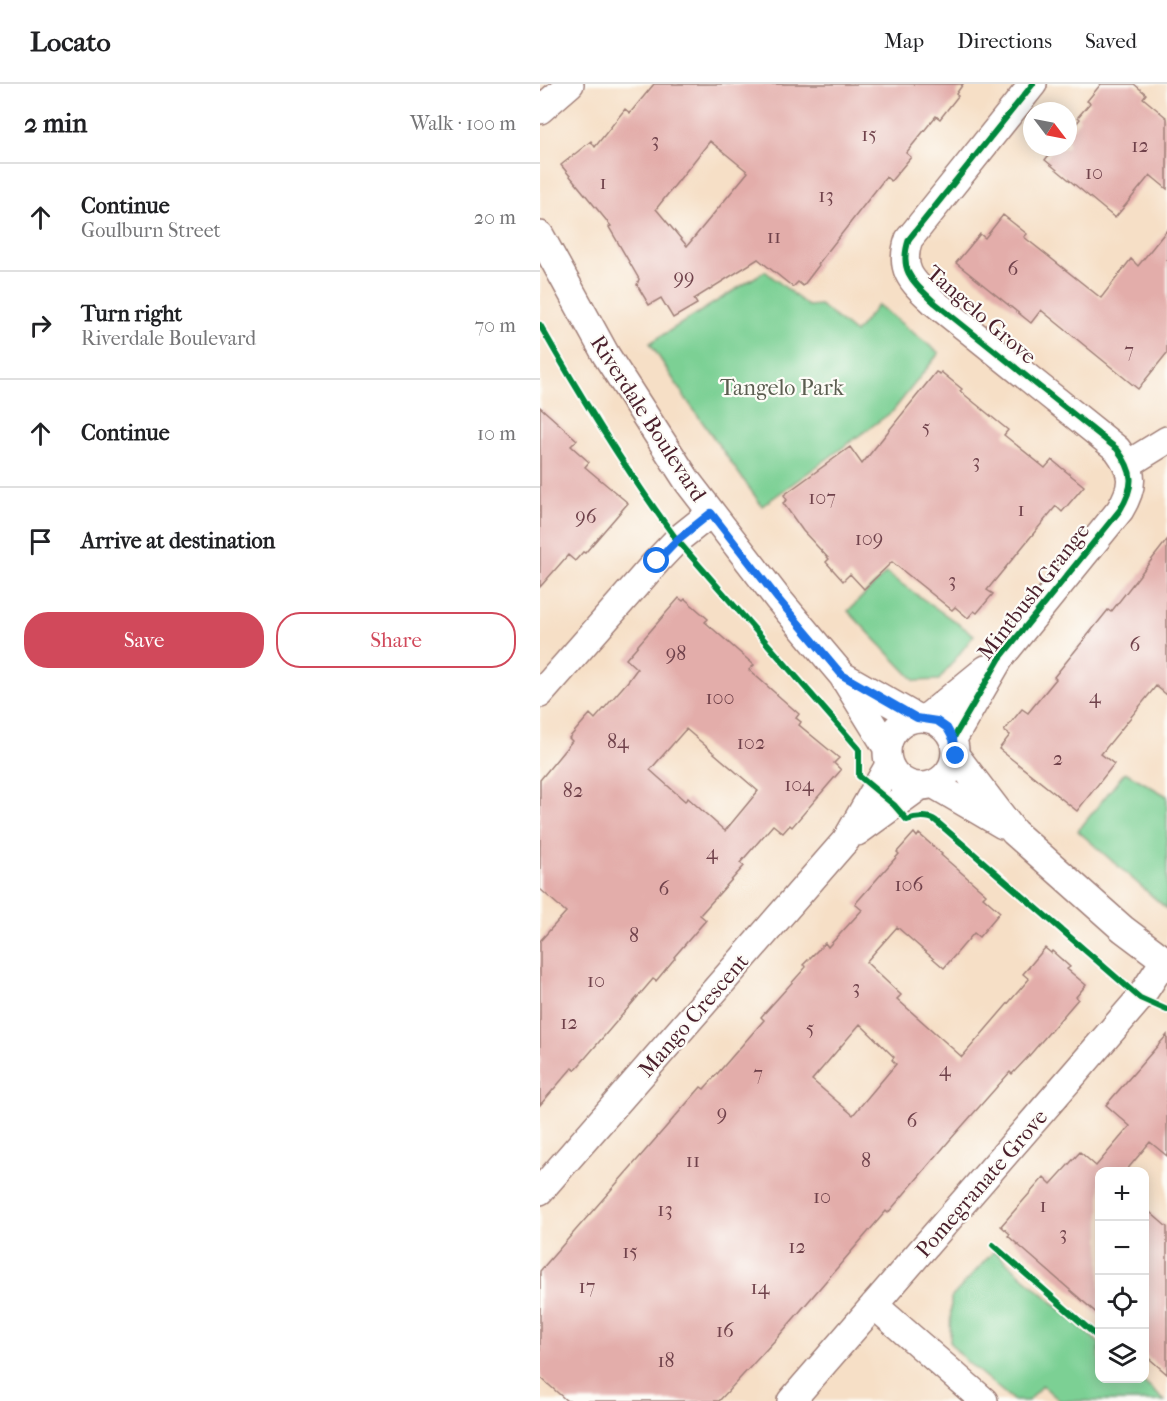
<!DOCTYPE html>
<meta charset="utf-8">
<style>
:root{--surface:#fff;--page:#f2f2f2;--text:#202124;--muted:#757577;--line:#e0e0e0;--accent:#d1495b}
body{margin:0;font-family:"IM FELL French Canon",serif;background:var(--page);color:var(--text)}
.controls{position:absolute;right:18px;bottom:18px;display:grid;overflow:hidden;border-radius:12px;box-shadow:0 3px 15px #0003}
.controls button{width:54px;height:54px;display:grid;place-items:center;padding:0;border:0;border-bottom:2px solid var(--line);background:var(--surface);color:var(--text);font:30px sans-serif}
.compass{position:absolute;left:483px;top:18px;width:54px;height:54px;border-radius:50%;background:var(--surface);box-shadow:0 3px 15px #0003;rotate:122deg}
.stop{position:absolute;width:18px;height:18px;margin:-14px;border:4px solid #1a73e8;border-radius:50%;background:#fff}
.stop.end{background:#1a73e8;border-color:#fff;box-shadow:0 2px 6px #0008}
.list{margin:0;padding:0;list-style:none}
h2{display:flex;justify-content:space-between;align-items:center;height:78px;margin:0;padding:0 24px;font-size:26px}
h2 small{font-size:20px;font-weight:400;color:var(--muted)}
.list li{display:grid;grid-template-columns:39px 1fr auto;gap:18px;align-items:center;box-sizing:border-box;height:108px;padding:0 24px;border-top:2px solid var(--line)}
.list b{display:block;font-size:22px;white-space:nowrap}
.list p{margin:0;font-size:20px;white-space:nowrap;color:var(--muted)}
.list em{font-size:20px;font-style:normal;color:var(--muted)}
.actions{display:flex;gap:12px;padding:18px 24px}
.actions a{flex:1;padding:14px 0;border:2px solid var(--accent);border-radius:24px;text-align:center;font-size:21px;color:var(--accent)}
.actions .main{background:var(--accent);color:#fff}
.icon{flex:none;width:33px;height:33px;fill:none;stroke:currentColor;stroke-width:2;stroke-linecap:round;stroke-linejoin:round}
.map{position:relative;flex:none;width:627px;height:1317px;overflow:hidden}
header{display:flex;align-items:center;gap:36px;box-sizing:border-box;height:84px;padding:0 30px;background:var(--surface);border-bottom:2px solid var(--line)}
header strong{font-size:28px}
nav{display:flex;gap:33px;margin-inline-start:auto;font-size:21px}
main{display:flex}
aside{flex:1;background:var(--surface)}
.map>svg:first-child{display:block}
</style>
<header>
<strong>Locato</strong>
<nav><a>Map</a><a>Directions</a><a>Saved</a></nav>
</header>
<main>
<aside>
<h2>2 min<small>Walk · 100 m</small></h2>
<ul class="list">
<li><svg class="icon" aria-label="ahead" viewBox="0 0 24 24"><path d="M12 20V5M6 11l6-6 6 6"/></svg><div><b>Continue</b><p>Goulburn Street</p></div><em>20 m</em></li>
<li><svg class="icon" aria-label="right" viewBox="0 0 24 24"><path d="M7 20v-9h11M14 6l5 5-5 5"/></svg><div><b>Turn right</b><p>Riverdale Boulevard</p></div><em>70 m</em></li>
<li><svg class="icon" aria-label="ahead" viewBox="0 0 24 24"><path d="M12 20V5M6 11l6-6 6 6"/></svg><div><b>Continue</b></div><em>10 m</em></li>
<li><svg class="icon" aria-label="arrive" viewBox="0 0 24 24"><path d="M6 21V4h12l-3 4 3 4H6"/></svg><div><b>Arrive at destination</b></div></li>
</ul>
<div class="actions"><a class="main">Save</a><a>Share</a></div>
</aside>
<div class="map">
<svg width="627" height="1317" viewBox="0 0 627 1317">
<rect width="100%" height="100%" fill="#fdfcf7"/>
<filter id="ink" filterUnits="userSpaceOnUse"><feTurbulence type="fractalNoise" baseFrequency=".0167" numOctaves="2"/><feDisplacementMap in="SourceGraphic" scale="12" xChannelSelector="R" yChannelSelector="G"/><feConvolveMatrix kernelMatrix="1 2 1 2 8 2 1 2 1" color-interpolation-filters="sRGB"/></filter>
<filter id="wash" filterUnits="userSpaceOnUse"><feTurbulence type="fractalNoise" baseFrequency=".008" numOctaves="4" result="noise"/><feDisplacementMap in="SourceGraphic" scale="24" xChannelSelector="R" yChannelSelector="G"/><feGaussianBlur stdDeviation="1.35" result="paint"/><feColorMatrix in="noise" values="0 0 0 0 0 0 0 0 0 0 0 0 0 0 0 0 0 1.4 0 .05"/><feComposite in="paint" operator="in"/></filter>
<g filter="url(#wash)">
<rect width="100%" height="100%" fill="#f6dfc6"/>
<path fill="#7bd094" stroke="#627860" stroke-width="1.5" d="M 225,187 L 268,222 L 280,221 L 315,249 L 338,221 L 399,269 L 353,327 L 222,422 L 144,312 L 110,259 Z
M 346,489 L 434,551 L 399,596 L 375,597 L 308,527 Z
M 585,688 L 627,712 L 627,825 L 538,747 Z
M 454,1167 L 559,1259 L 560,1294 L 600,1295 L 625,1317 L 520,1317 L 502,1301 L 488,1317 L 474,1317 L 426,1277 L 410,1259 L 411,1214 Z"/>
<g id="blocks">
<path fill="#e3adaa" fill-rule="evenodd" d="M 114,0 L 423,0 L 416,10 L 418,12 L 400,35 L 396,32 L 366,69 L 371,73 L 351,97 L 346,93 L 278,180 L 279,181 L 263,202 L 258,198 L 253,203 L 218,175 L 154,215 L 157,220 L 133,234 L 121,214 L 109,221 L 97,201 L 99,195 L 69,143 L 71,142 L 21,81 L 51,57 L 55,63 L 85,25 L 90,29 ZM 170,57 L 208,88 L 147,162 L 116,125 Z
M 561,0 L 594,0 L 606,10 L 603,14 L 627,34 L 627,105 L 610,91 L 575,134 L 505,76 L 515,63 L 528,63 L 528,50 L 540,35 L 538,33 L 550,19 L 547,17 Z
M 463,131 L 487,150 L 484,153 L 561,214 L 591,175 L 598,182 L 627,146 L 627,269 L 598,305 L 501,226 L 491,239 L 416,179 L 440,150 L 445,154 Z
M 396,288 L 400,290 L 401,288 L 422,305 L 420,307 L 468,346 L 464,351 L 505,384 L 512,376 L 544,402 L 522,428 L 516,422 L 447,506 L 453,510 L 437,529 L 434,527 L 428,534 L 415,523 L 412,526 L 352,478 L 324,505 L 310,490 L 303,497 L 286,478 L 289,475 L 263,447 L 243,419 L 247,416 L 244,411 L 310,363 L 322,380 Z
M 0,323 L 37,356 L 31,362 L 49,378 L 45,383 L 88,419 L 45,469 L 43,468 L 35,477 L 28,471 L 0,503 Z
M 627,456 L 627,611 L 616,602 L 561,670 L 574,680 L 537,727 L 459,665 L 470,651 L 464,647 L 482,625 L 488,629 L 516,595 L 514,593 L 568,526 L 571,528 Z
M 139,514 L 143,517 L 145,515 L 168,535 L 165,538 L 214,581 L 209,586 L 259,630 L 256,634 L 261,638 L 259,641 L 299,674 L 294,679 L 301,686 L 252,743 L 250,741 L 243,749 L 233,741 L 200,779 L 204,782 L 160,831 L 166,836 L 134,873 L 135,874 L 116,897 L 113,895 L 35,986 L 32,984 L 0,1021 L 0,857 L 26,828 L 0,805 L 0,696 L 32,657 L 29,654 L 50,630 L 55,635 L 89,596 L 97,585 L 86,575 ZM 146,645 L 218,707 L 185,747 L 148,714 L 145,717 L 110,686 Z
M 374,749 L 377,753 L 379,750 L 402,770 L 401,771 L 446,810 L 443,813 L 460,828 L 439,853 L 434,849 L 404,884 L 357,843 L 326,878 L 361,911 L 357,915 L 422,973 L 489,895 L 483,890 L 505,864 L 511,869 L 512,867 L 530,883 L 527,885 L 546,901 L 536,913 L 538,915 L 488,973 L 472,990 L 470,988 L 409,1057 L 348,1129 L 346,1127 L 237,1254 L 179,1317 L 27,1317 L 0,1293 L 0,1187 L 161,1003 L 164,1005 L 224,936 L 221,933 L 266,883 L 263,881 L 285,859 L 288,863 L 322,826 L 315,820 L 359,770 L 357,768 ZM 320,940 L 354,973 L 352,976 L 356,980 L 313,1031 L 272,996 Z
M 627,951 L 627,1072 L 610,1058 L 585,1088 L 560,1088 L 560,1232 L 468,1152 L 470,1150 L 461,1142 L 504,1093 L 511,1100 L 540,1068 L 556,1082 L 590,1042 L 566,1021 Z
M 604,1123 L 627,1143 L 627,1290 L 604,1270 Z"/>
</g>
</g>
<g filter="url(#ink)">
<use href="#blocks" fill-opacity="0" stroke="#a07f78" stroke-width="1.5"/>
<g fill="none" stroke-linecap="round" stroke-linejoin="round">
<g stroke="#a07f78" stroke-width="30">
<path id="street" d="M 0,26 L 30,0
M 0,151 L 66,271 L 148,398 L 238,515 L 302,591 L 347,664
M 588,380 L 627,356
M 305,593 L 377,634
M 0,610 L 117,477 L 137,456 L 171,429
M347 668a34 34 0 1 1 68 0a34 34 0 1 1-68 0Z
M 386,634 L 446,585
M 413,655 L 460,574 L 580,426 C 595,401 594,388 577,365 L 395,219 C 373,198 358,187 369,155 L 493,0
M 416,672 L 474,748 L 583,845 L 627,878
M 393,700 L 463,741
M 317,748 L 379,703
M 0,1107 L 306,756 L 349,681
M 334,1221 L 444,1317
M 251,1317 L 600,914 L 624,877"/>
</g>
<use href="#street" stroke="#fff" stroke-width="27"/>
<g stroke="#fdfcf7" stroke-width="10">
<path id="cycleway" d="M 0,241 C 42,315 87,388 137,456 L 319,665 L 319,692 L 354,721 L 367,736 C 375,733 388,731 396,737 L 600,914 L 627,926
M 413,655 L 460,574 L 580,426 C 595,401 594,388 577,365 L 395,219 C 373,198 358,187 369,155 L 493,0
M 453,1161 L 560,1255"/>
</g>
<use href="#cycleway" stroke="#00873e" stroke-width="6"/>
</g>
</g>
<g fill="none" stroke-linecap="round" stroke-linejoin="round" filter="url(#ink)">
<path stroke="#1a73e8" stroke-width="8" d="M 117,477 L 137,456 L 171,429 L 238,515 L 302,591 L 377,634 L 397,637 L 407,644 L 413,655 L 416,672"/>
</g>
<g text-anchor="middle" stroke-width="4.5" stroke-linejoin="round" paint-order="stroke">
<g font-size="20" fill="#70424b">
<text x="329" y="57">15</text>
<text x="115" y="63">3</text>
<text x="600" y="68">12</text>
<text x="554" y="95">10</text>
<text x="63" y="105">1</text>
<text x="286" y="118">13</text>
<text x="234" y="159">11</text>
<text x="473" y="191">6</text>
<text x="144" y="200">99</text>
<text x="589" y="273">7</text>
<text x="386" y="350">5</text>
<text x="436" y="384">3</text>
<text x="282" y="420">107</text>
<text x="481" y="432">1</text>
<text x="46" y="439">96</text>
<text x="329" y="461">109</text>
<text x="412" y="503">3</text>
<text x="595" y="567">6</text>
<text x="136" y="576">98</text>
<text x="555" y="619">4</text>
<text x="180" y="620">100</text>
<text x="78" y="664">84</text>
<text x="211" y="665">102</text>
<text x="518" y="681">2</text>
<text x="259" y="707">104</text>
<text x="33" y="713">82</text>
<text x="172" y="775">4</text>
<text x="369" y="807">106</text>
<text x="124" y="811">6</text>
<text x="94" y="858">8</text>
<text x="56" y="903">10</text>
<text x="316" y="910">3</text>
<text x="29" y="945">12</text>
<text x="270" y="951">5</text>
<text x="405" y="992">4</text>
<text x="218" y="996">7</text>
<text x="182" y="1036">9</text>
<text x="372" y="1043">6</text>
<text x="153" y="1083">11</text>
<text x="326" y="1083">8</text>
<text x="282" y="1119">10</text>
<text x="503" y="1128">1</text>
<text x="125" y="1132">13</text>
<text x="523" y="1156">3</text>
<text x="257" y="1169">12</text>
<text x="90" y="1174">15</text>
<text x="47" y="1209">17</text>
<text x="220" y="1210">14</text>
<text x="185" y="1253">16</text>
<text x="126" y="1283">18</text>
</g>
<g font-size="22" fill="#4a1f2b" stroke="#fdfcf7">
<text transform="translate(442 230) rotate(41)" y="8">Tangelo Grove</text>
<text transform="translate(109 334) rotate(57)" y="8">Riverdale Boulevard</text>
<text transform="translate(493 507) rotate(-52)" y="8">Mintbush Grange</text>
<text transform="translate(153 931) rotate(-49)" y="8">Mango Crescent</text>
<text transform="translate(441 1099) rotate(-49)" y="8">Pomegranate Grove</text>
</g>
<g font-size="22" fill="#5b5d50" stroke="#fdfcf7">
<text x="242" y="311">Tangelo Park</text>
</g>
</g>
</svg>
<div class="controls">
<button>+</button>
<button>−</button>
<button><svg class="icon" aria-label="locate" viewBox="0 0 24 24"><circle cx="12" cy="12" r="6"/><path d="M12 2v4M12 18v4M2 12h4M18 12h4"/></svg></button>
<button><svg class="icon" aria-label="layers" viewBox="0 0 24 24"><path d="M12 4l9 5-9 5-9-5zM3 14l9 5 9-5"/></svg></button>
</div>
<svg class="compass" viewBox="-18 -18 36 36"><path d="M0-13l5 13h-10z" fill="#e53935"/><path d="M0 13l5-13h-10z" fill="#757577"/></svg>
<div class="stop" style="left:117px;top:477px"></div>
<div class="stop end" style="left:416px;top:672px"></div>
</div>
</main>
